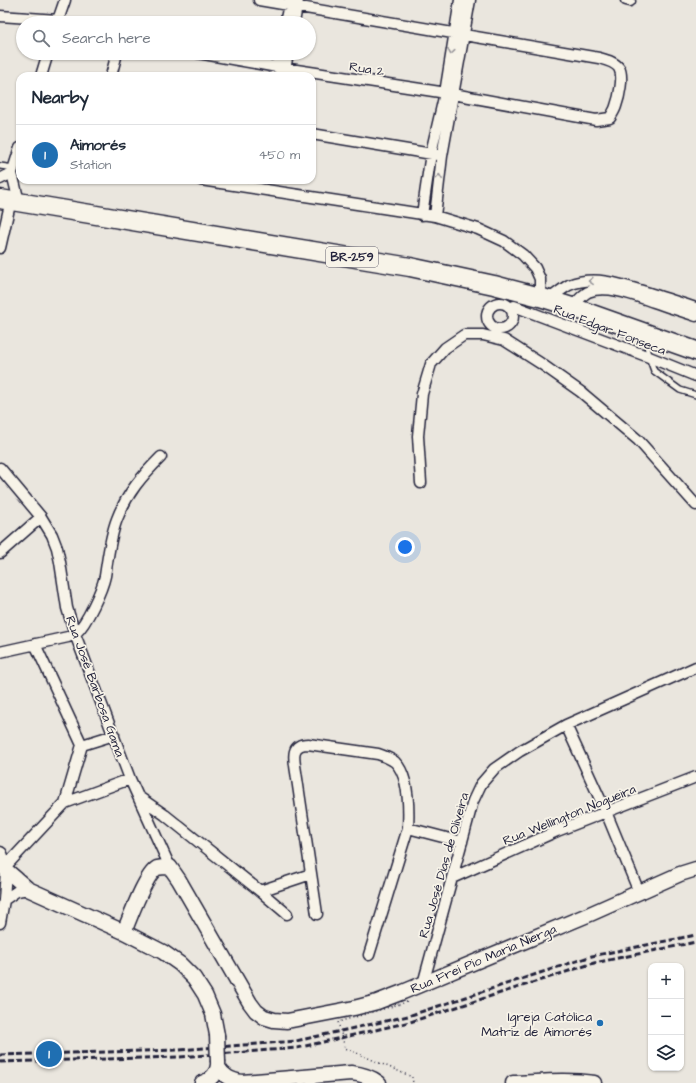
<!DOCTYPE html>
<meta charset="utf-8">
<style>
:root{--surface:#fff;--page:#f2f2f3;--text:#1f2937;--muted:#747a83;--line:#e0e1e3;--accent:#1f6fb2}
body{margin:0;font-family:"Architects Daughter",sans-serif;background:var(--page);color:var(--text)}
.controls{position:absolute;right:12px;bottom:12px;display:grid;overflow:hidden;border-radius:8px;box-shadow:0 1px 3px #0004}
.controls button{width:36px;height:36px;display:grid;place-items:center;padding:0;border:0;border-bottom:1px solid var(--line);background:var(--surface);color:var(--text);font:20px sans-serif}
.you{position:absolute;left:405px;top:547px;width:14px;height:14px;margin:-10px;border:3px solid #fff;border-radius:50%;background:#1a73e8;box-shadow:0 0 0 6px #1a73e833}
.badge{display:grid;place-items:center;width:26px;height:26px;border-radius:50%;background:var(--accent);color:#fff;font-size:13px;font-weight:700}
.pin{position:absolute;translate:-50% -50%;border:2px solid #fff;box-shadow:0 1px 4px #0006}
.list{margin:0;padding:0;list-style:none}
h2{display:flex;justify-content:space-between;align-items:center;height:52px;margin:0;padding:0 16px;font-size:17px}
h2 small{font-size:13px;font-weight:400;color:var(--muted)}
.list li{display:grid;grid-template-columns:26px 1fr auto;gap:12px;align-items:center;box-sizing:border-box;height:60px;padding:0 16px;border-top:1px solid var(--line)}
.list b{display:block;font-size:15px;white-space:nowrap}
.list p{margin:0;font-size:13px;white-space:nowrap;color:var(--muted)}
.list em{font-size:13px;font-style:normal;color:var(--muted)}
.icon{flex:none;width:22px;height:22px;fill:none;stroke:currentColor;stroke-width:2;stroke-linecap:round;stroke-linejoin:round}
.map{position:relative;flex:none;width:696px;height:1083px;overflow:hidden}
.search{position:absolute;background:var(--surface);box-shadow:0 1px 3px #0004;left:16px;top:16px;width:300px;height:44px;display:flex;align-items:center;gap:10px;box-sizing:border-box;padding:0 14px;border-radius:22px;color:var(--muted);font-size:15px}
.panel{position:absolute;background:var(--surface);box-shadow:0 1px 3px #0004;left:16px;top:72px;width:300px;height:112px;border-radius:12px}
.map>svg:first-child{display:block}
</style>
<div class="map">
<svg width="696" height="1083" viewBox="0 0 696 1083">
<rect width="100%" height="100%" fill="#eae6de"/>
<filter id="ink" filterUnits="userSpaceOnUse"><feTurbulence type="fractalNoise" baseFrequency=".025" numOctaves="2"/><feDisplacementMap in="SourceGraphic" scale="8" xChannelSelector="R" yChannelSelector="G"/><feConvolveMatrix kernelMatrix="1 2 1 2 8 2 1 2 1" color-interpolation-filters="sRGB"/></filter>
<g filter="url(#ink)">
<g fill="none" stroke-linecap="round" stroke-linejoin="round">
<g stroke="#22223b" stroke-width="8">
<path id="lane" d="M 0,166 L 14,168
M 646,338 L 649,357 L 654,371 L 680,390 L 696,395"/>
</g>
<g stroke="#22223b" stroke-width="13">
<path id="street" d="M 626,0 L 630,1
M 0,16 L 58,20
M 57,23 L 65,0
M 285,23 L 290,0
M 294,23 L 298,0
M 198,53 L 277,67 L 453,94 L 596,120 L 610,118 C 612,114 615,110 616,106 C 619,98 624,76 619,68 C 615,62 606,60 599,58 L 259,0
M 41,76 L 48,53
M 111,76 L 117,53
M 275,76 L 279,53
M 284,76 L 288,53
M 312,134 L 438,155
M 12,173 L 19,202
M 12,173 L 20,148
M 0,179 L 12,173
M 201,180 L 435,216 L 478,229 L 504,241 L 523,255 L 535,268 L 540,279 L 540,297
M 422,215 L 431,153 L 445,93 L 460,0
M 435,216 L 442,156 L 470,0
M 0,248 L 11,200
M 549,299 C 555,295 562,289 569,285 C 596,274 626,286 652,294 C 667,299 681,303 696,308
M487 316a13 13 0 1 1 26 0a13 13 0 1 1-26 0Z
M 514,306 L 649,357 L 696,376
M 572,307 C 577,302 582,295 588,292 C 607,284 636,296 654,302 C 668,307 682,311 696,316
M 0,468 L 41,517 L 52,535 L 57,548 L 60,562 L 67,608 L 75,634 L 130,779 L 170,867
M 421,483 L 418,436 L 422,394 L 431,364 L 445,348 L 464,335 L 483,335 L 504,340 L 540,363 L 581,392 L 638,440 L 696,505
M 0,553 L 41,517
M 0,652 L 68,637 C 71,636 74,635 76,633 C 87,623 102,590 105,576 C 108,557 110,537 117,519 C 127,493 142,476 161,457
M 566,725 L 606,812 L 639,892
M 82,745 L 114,735
M 139,797 L 165,815 L 260,891 L 311,874
M 65,803 L 130,779
M 408,828 L 462,842
M 5,867 L 65,803 L 82,745 L 35,644
M 452,878 L 557,831 L 696,777
M 260,891 L 287,914
M 4,900 L 17,891 L 28,889
M 317,914 L 296,772 C 294,759 290,744 308,744 L 378,754 C 384,756 390,758 395,762 C 409,776 409,809 408,828 L 369,955
M 0,923 L 4,900 L 6,870
M 423,984 L 473,801 L 481,784 L 494,769 L 520,751 L 566,725 L 696,667"/>
</g>
<g stroke="#22223b" stroke-width="17">
<path id="secondary" d="M 0,854 L 6,870 L 28,889 L 124,932 L 163,952 L 180,964 L 194,978 L 205,995 L 213,1014 L 217,1035
M 124,932 C 130,918 145,875 157,868 C 161,867 166,867 170,867 L 179,880 L 250,1003 L 256,1011 L 264,1017 L 274,1020 L 287,1021 L 354,1008 L 377,1002 L 403,992 L 590,914 L 680,874 L 696,869
M 218,1067 C 224,1077 231,1080 242,1082 L 351,1073 C 362,1074 371,1077 379,1083
M 202,1083 C 211,1080 219,1072 218,1062
M 513,1083 C 540,1082 568,1079 594,1083"/>
</g>
<g stroke="#22223b" stroke-width="21">
<path id="highway" d="M 0,199 L 410,267 L 494,285 L 540,297 L 572,307 L 696,351"/>
</g>
<path stroke="#22223b" stroke-width="1.5" stroke-dasharray="1 3" stroke-linecap="butt" d="M 412,1077 L 413,1083"/>
<use href="#lane" stroke="#f7f3e8" stroke-width="5"/>
<use href="#street" stroke="#f7f3e8" stroke-width="10"/>
<use href="#secondary" stroke="#f7f3e8" stroke-width="14"/>
<use href="#highway" stroke="#f7f3e8" stroke-width="18"/>
<path stroke="#22223b" stroke-width="3" stroke-dasharray="6 3" stroke-linecap="butt" d="M 0,1055 L 179,1050 L 296,1041 L 408,1016 L 592,956 L 696,935
M 0,1062 L 180,1057 L 297,1048 L 410,1022 L 594,963 L 696,942"/>
<g stroke="#22223b" stroke-width="17" stroke-linecap="butt">
<path id="secondary-bridge" d="M 217,1035 L 218,1062"/>
</g>
<path stroke="#22223b" stroke-width="1.5" stroke-dasharray="1 3" stroke-linecap="butt" d="M 407,1002 L 338,1022 L 345,1048 L 412,1077"/>
<use href="#secondary-bridge" stroke="#f7f3e8" stroke-width="14"/>
</g>
<defs><path id="oneway-chevron" d="M-2-3.5L2.5 0L-2 3.5" fill="none" stroke-width="1.6" stroke-linecap="round" stroke-linejoin="round"/></defs>
<g stroke="#97959a">
<use href="#oneway-chevron" transform="translate(451 52) rotate(99)"/>
<use href="#oneway-chevron" transform="translate(439 177) rotate(-83)"/>
<use href="#oneway-chevron" transform="translate(591 281) rotate(177)"/>
</g>
</g>
<circle fill="#1f6fb2" stroke="#f7f3e8" stroke-width="1.5" cx="600" cy="1023" r="4"/>
<g text-anchor="middle" stroke-width="3.5" stroke-linejoin="round" paint-order="stroke">
<rect fill="#f7f3e8" stroke="#62616f" stroke-width="1" x="326" y="247" width="52" height="20" rx="3"/>
<g font-size="12" font-weight="bold" fill="#22223b">
<text x="352" y="261">BR-259</text>
</g>
<g font-size="13" fill="#22223b" stroke="#f7f3e8">
<text transform="translate(367 68) rotate(9)" y="5">Rua 2</text>
<text transform="translate(610 329) rotate(21)" y="5">Rua Edgar Fonseca</text>
<text transform="translate(96 686) rotate(70)" y="5">Rua José Barbosa Gama</text>
<text transform="translate(569 814) rotate(-22)" y="5">Rua Wellington Nogueira</text>
<text transform="translate(443 865) rotate(-74)" y="5">Rua José Dias de Oliveira</text>
<text transform="translate(483 958) rotate(-23)" y="5">Rua Frei Pio Maria Nierga</text>
</g>
<g font-size="13" fill="#22223b" stroke="#f7f3e8" text-anchor="end">
<text x="592" y="1021">Igreja Católica<tspan x="592" dy="15">Matriz de Aimorés</tspan></text>
</g>
</g>
</svg>
<div class="controls">
<button>+</button>
<button>−</button>
<button><svg class="icon" aria-label="layers" viewBox="0 0 24 24"><path d="M12 4l9 5-9 5-9-5zM3 14l9 5 9-5"/></svg></button>
</div>
<div class="you"></div>
<div class="pin badge" style="left:49px;top:1054px">1</div>
<div class="search"><svg class="icon" aria-label="search" viewBox="0 0 24 24"><circle cx="10" cy="10" r="6"/><path d="M15 15l6 6"/></svg>Search here</div>
<section class="panel">
<h2>Nearby<small></small></h2>
<ul class="list">
<li><span class="badge">1</span><div><b>Aimorés</b><p>Station</p></div><em>450 m</em></li>
</ul>
</section>
</div>
